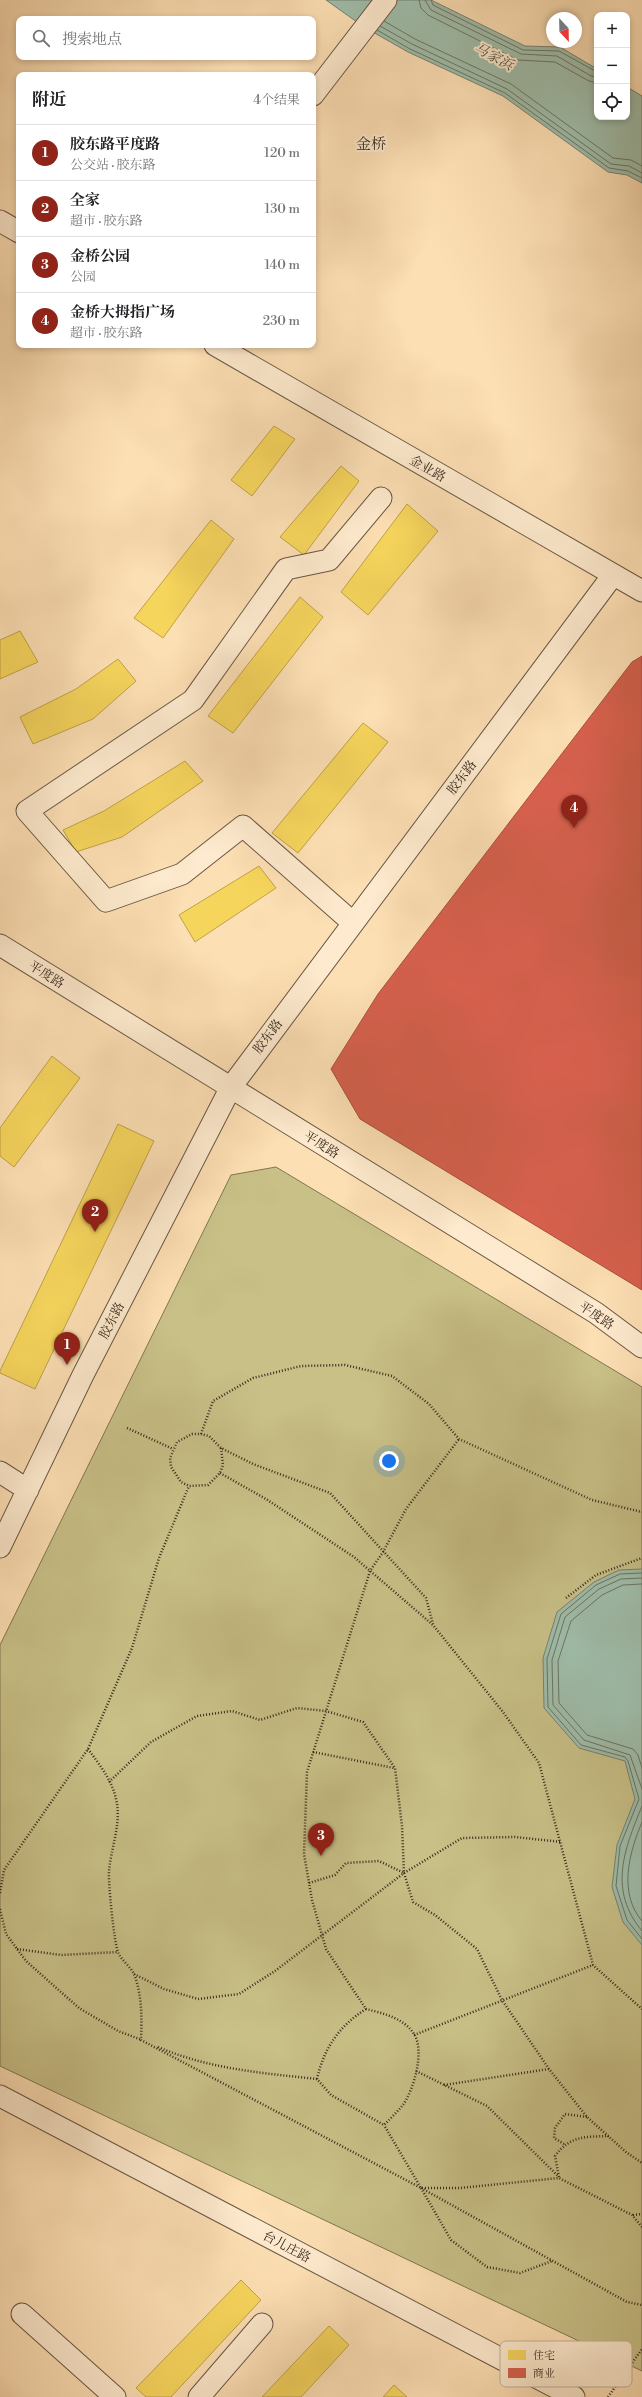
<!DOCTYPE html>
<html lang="zh">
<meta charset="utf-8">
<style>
:root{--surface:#fff;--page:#f6f6f6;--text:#202124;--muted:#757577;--line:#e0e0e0;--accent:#8f2418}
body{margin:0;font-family:"Libre Bodoni","Noto Serif SC",serif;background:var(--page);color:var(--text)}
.controls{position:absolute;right:12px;top:12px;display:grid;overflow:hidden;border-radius:8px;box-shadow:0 2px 6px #0003}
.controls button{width:36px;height:36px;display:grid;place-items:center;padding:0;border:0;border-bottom:1px solid var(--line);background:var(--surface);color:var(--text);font:20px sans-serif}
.compass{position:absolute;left:546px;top:12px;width:36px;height:36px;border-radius:50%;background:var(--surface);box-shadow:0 2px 6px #0003;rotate:158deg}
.you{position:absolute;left:389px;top:1461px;width:14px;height:14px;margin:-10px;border:3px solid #fff;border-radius:50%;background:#1a73e8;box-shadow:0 0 0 6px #1a73e833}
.badge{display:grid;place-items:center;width:26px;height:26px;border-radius:50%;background:var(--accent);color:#fff;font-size:13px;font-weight:700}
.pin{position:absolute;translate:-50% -33px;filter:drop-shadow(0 1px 2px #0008)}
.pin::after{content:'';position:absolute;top:21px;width:14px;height:12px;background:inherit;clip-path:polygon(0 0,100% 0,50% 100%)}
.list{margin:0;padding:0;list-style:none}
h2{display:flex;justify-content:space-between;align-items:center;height:52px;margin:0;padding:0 16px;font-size:17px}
h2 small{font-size:13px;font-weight:400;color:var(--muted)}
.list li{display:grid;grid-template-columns:26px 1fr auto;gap:12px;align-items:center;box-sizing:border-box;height:56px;padding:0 16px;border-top:1px solid var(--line)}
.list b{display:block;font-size:15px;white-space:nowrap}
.list p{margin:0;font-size:13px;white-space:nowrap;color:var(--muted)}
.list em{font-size:13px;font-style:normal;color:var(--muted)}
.icon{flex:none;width:22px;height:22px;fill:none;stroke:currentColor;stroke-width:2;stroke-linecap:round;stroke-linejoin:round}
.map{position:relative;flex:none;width:642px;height:2397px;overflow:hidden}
.search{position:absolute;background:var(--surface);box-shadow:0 2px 6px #0003;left:16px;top:16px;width:300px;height:44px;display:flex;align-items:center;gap:10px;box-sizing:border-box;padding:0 14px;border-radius:8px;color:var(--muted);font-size:15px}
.panel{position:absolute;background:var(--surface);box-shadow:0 2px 6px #0003;left:16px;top:72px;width:300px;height:276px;border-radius:8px}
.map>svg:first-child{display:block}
</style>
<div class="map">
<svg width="642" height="2397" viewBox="0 0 642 2397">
<rect width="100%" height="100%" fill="#fddfb4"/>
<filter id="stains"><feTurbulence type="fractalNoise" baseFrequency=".005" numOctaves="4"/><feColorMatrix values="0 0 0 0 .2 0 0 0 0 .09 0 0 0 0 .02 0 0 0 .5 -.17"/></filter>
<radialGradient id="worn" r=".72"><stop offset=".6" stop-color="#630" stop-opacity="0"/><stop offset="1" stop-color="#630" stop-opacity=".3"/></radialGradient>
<path fill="#c8c087" stroke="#807552" d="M 276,1167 L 642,1387 L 642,2371 L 0,2066 L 0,1645 L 231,1175 Z"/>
<path fill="#9fbdaa" stroke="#758272" d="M 326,0 L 431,0 L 525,46 L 560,47 L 597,69 L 597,117 L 627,117 L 627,87 L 642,96 L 642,183 L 627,175 L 608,172 L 503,96 L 408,52 L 364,27 Z
M 642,1569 L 642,1945 L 623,1922 L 612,1887 L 617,1845 L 635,1799 L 625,1761 L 579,1748 L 544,1708 L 543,1658 L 557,1612 L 594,1582 L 619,1570 Z"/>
<path fill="#f6d55c" stroke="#bda249" d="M 274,426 L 295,439 L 252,496 L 231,480 Z
M 341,466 L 359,481 L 304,555 L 280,537 Z
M 407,504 L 438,531 L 368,615 L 341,592 Z
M 211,520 L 234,539 L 163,638 L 134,618 Z
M 300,597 L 323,617 L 233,733 L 208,716 Z
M 20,631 L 38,662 L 0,679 L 0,640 Z
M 118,659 L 136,681 L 93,719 L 33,744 L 20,717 L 76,689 Z
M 363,723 L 388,742 L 298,853 L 272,833 Z
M 185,761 L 203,781 L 122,837 L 76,852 L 63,830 L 104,811 Z
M 259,866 L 276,888 L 195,942 L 179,915 Z
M 52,1056 L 80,1078 L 14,1167 L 0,1156 L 0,1128 Z
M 118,1124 L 154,1141 L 35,1389 L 0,1373 L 0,1371 Z
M 241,2280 L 261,2300 L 171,2397 L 146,2397 L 136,2388 Z
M 329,2326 L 349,2345 L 301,2397 L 262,2397 Z
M 394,2385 L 407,2397 L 383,2397 Z"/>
<path fill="#d6604d" stroke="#a6503f" d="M 642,656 L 642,1290 L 360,1119 L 331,1069 L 378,994 L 632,662 Z"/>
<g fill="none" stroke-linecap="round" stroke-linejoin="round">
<path stroke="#6b7464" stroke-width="1" d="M 419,0 L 421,8 L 428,15 L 518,60 L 555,62 L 589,81 L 597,83
M 425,0 L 431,10 L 521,54 L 557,56 L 591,76 L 597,77
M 431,0 L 433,5 L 523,50 L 559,51 L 597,72
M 384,21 L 415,39 L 511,84 L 613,158 L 631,160 L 642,166
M 380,26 L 412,44 L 507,89 L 611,164 L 629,166 L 642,173
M 377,30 L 410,49 L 505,93 L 609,168 L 628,171 L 642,178
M 642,1573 L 620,1574 L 596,1585 L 561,1614 L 547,1659 L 548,1707 L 581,1745 L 625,1757 L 628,1761 L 639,1799 L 620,1846 L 616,1886 L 627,1920 L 642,1939
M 642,1578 L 621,1579 L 599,1589 L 565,1617 L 552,1660 L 553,1705 L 584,1740 L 630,1755 L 642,1789
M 642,1584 L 623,1585 L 602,1595 L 571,1621 L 558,1661 L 559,1703 L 587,1735 L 633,1749 L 638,1755 L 642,1768
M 642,1806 C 624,1850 608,1890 642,1931
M 642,1822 C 629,1853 618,1893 642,1921"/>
<g stroke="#685743" stroke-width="23">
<path id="minor" d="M 313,95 L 386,0
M 0,221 L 19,232
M 215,345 L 642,591
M 352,922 L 243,826 L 182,874 L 106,901 L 27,811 L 193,700 L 286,569 L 329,560 L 381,498
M 0,945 L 596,1313 L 642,1347
M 0,1472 L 28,1490
M 0,1547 L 83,1375 L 231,1087 L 613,575
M 0,2096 L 574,2397
M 22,2314 L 115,2397
M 199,2397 L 262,2324"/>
</g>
<path stroke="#372a1d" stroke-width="2.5" stroke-dasharray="1 2" stroke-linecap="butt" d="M 127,1428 L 173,1449
M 201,1434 L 213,1401 L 253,1378 L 301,1366 L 345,1365 L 392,1376 L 429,1404 L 459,1439 L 592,1500 L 642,1512
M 221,1448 L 223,1465 L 220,1473 L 208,1485 L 189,1486 L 181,1482 L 171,1467 L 170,1458 L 177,1442 L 192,1434 L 201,1434 L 209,1436 L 221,1448 L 253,1464 L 330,1493 L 426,1598 L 433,1624
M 220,1473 L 266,1499 L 354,1557 L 433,1625 L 503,1712 L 539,1763 L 593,1965 L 642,2009
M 566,1598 L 596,1575 L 642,1558
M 88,1749 C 99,1764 112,1780 116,1799 C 122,1822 111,1848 109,1871 C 108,1882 114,1942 118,1952 C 121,1960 130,1966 134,1974 C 142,1994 142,2019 141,2040 L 421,2188 L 384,2125
M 313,1752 L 394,1768
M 109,1782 L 151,1742 L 197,1716 L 232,1711 L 260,1720 L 297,1708 L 326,1711 L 363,1722 L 395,1768 L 402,1826 L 404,1873 L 413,1902 L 435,1915 L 477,1949 L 502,2000 L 549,2069 L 587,2117 L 626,2152 L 642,2163
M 309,1883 L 335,1875 L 346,1863 L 379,1861 L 404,1873
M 0,1893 L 4,1870 L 88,1749 L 132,1648 L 159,1558 L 189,1486
M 0,1909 L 6,1934 L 26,1961 L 79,2008 L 118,2031 L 142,2040
M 17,1949 L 61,1955 L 118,1952
M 134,1974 L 164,1989 L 198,1999 L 239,1994 L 275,1971 L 404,1873 L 462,1838 L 515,1837 L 562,1842
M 366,2009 C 339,2026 324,2048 317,2079 L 331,2095 L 384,2125 C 390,2119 397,2112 403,2105 C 414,2089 425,2051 414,2034 C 404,2018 382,2013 366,2009 L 326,1949 L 312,1900 L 304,1854 L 307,1772 L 370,1571 L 383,1552 L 406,1509 L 459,1439
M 414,2035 L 593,1965
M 158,2047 C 209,2069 262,2073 317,2079
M 416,2071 L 487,2106 L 559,2177
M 444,2085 L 549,2069
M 564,2144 L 554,2138 L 555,2128 L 565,2114 L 587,2117
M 559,2177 L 555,2156 C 571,2135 585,2137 609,2136
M 421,2188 L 627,2302 L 642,2305
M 421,2188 L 451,2240 L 487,2267 L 520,2273 L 552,2261
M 422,2188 L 460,2188 L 559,2178 L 632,2215 L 642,2227
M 633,2215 L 642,2214
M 608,2397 L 642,2349"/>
<use href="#minor" stroke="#feeace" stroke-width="21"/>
</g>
<g text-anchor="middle" stroke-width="4" stroke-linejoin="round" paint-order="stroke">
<g font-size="13" fill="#372a1d" stroke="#feeace">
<text transform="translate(428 468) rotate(30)" y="5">金业路</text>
<text transform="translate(461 777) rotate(-53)" y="5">胶东路</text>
<text transform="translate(47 974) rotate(32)" y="5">平度路</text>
<text transform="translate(267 1036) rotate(-53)" y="5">胶东路</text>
<text transform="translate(322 1144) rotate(32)" y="5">平度路</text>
<text transform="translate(597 1315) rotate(34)" y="5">平度路</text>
<text transform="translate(111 1320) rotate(-63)" y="5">胶东路</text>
<text transform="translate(287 2246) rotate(28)" y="5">台儿庄路</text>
</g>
<g font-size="14" font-style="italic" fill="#514f40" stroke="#feeace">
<text transform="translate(494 56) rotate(28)" y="5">马家浜</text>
</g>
<g font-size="15" fill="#372a1d" stroke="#feeace">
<text x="371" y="149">金桥</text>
</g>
</g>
<rect x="500" y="2341" width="132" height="46" rx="6" fill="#feeace" stroke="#c2b099" stroke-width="1"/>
<rect x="508" y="2350" width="18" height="10" fill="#f6d55c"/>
<rect x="508" y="2368" width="18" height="10" fill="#d6604d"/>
<g font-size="11" fill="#372a1d">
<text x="533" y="2359">住宅</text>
<text x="533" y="2377">商业</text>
</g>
<rect width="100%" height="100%" filter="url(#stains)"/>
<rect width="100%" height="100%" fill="url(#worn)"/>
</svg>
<div class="controls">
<button>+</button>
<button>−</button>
<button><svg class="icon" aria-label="locate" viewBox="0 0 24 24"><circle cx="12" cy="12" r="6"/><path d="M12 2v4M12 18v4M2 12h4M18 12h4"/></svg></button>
</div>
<svg class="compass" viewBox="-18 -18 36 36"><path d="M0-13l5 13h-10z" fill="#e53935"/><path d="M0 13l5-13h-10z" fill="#757577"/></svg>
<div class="you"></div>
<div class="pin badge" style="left:67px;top:1365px">1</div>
<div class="pin badge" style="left:95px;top:1232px">2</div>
<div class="pin badge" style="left:321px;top:1856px">3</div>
<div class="pin badge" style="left:574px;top:828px">4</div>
<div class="search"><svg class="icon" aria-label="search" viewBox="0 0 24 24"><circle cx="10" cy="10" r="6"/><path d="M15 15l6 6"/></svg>搜索地点</div>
<section class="panel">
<h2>附近<small>4个结果</small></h2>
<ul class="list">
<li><span class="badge">1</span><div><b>胶东路平度路</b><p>公交站 · 胶东路</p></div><em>120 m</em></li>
<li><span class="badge">2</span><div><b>全家</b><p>超市 · 胶东路</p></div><em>130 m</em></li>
<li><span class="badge">3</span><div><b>金桥公园</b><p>公园</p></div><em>140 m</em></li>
<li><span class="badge">4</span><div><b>金桥大拇指广场</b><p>超市 · 胶东路</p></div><em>230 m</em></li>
</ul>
</section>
</div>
